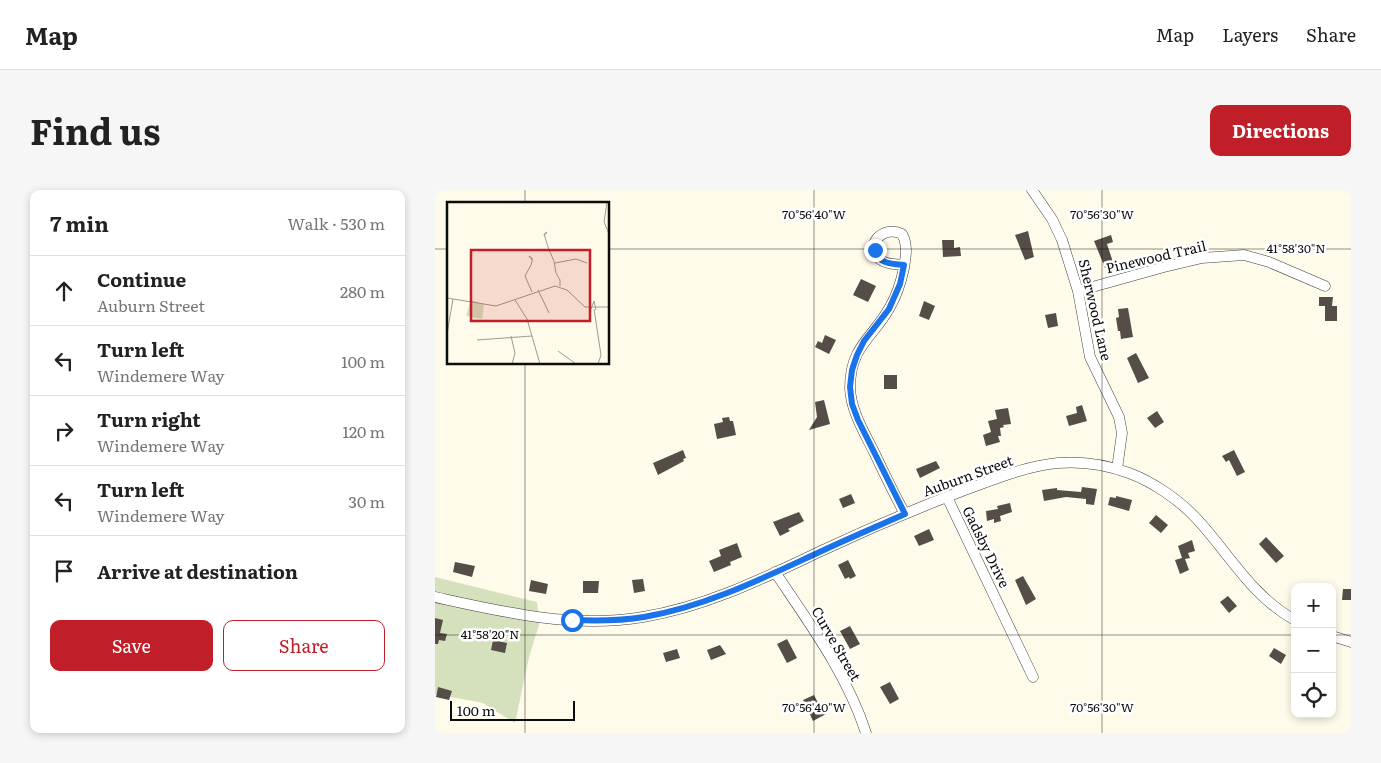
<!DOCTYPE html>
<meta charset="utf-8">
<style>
:root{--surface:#fff;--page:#f6f6f6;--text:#222;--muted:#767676;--line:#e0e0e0;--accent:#c01f29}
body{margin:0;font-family:Literata,serif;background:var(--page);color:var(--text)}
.controls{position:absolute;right:15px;bottom:15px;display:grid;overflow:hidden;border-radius:10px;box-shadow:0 2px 8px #0003}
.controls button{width:45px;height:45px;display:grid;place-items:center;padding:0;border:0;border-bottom:1px solid var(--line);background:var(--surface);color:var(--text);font:25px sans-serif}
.scale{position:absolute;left:15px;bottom:12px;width:125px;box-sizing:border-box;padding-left:5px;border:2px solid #0c0c0c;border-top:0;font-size:14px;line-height:18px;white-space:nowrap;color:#0c0c0c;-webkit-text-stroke:4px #fff;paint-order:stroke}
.stop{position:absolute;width:15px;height:15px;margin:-11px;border:4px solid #1a73e8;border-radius:50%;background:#fff}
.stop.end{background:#1a73e8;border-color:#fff;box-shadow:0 1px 5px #0008}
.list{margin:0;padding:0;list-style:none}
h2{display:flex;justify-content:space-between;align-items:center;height:65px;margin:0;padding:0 20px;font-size:21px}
h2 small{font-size:16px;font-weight:400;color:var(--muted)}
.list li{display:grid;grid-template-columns:32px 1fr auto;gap:15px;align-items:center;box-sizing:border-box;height:70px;padding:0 20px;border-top:1px solid var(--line)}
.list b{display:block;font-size:19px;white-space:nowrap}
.list p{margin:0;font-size:16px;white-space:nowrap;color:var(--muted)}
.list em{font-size:16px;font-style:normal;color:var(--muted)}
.actions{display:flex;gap:10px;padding:15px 20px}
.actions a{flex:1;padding:11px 0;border:1px solid var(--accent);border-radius:10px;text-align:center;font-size:18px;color:var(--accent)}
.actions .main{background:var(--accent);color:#fff}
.icon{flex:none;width:28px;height:28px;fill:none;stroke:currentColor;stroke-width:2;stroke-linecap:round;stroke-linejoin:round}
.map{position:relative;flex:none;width:916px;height:543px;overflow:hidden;border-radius:10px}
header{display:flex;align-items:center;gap:30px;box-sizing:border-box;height:70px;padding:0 25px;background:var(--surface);border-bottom:1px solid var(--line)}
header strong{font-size:24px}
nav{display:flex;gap:28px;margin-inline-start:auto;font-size:18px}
.intro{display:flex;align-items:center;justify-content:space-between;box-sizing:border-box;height:120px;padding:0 30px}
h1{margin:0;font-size:35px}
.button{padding:12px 22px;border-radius:10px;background:var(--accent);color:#fff;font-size:18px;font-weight:700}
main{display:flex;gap:30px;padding:0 30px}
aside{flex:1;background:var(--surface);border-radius:10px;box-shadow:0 2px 8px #0003}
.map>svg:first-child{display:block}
</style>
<header>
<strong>Map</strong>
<nav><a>Map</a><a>Layers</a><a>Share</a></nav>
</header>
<div class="intro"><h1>Find us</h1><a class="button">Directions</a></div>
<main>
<aside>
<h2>7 min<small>Walk · 530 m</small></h2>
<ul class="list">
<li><svg class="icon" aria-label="ahead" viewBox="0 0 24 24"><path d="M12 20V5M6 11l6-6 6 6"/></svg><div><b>Continue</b><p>Auburn Street</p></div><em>280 m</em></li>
<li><svg class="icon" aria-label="left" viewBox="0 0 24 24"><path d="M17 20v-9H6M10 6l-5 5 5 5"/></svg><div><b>Turn left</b><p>Windemere Way</p></div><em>100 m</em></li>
<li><svg class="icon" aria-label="right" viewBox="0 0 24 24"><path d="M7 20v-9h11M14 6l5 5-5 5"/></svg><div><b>Turn right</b><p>Windemere Way</p></div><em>120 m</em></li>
<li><svg class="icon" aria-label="left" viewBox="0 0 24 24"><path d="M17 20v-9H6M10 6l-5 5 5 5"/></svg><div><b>Turn left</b><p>Windemere Way</p></div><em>30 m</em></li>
<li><svg class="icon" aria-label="arrive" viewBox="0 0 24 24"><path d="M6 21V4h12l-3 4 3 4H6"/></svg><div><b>Arrive at destination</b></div></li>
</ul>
<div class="actions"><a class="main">Save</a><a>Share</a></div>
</aside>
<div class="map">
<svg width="916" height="543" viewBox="0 0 916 543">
<rect width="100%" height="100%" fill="#fffbea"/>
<path fill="#d5e1bc" d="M 0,387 L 102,412 L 104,435 L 94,467 L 80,533 L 48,513 L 0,504 Z"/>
<path fill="#554d48" d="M 593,41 L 599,67 L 590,70 L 580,45 Z
M 676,45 L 678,52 L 672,54 L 679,75 L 670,78 L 659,51 Z
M 507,50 L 519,50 L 519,58 L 525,57 L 526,66 L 508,67 Z
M 426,89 L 441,96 L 433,112 L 418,105 Z
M 884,107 L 898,107 L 897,116 L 902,116 L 902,131 L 890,131 L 890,116 L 884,116 Z
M 489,111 L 500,116 L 494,130 L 484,126 Z
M 693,118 L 698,147 L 686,149 L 685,141 L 683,141 L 681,128 L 684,127 L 683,119 Z
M 621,123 L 623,136 L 613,138 L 610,125 Z
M 390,145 L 401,150 L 394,164 L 380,157 L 383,151 L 387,153 Z
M 701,163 L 714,188 L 703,193 L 692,168 Z
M 449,185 L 462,185 L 462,199 L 449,199 Z
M 389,210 L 395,234 L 374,240 L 382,227 L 380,212 Z
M 647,215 L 652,231 L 634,236 L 631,226 L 642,223 L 641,217 Z
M 573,218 L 576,234 L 568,235 L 569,237 L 565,238 L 566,246 L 563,246 L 565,252 L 551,256 L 548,245 L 556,242 L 553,231 L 562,229 L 560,220 Z
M 722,221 L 729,232 L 720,238 L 712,228 Z
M 294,227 L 295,231 L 298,231 L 301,245 L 282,249 L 279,234 L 288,232 L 287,228 Z
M 248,260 L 251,268 L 248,269 L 249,271 L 223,285 L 218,273 Z
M 799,260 L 810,282 L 802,286 L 794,270 L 791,272 L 787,266 Z
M 501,271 L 505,278 L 485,288 L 481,279 Z
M 647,297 L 662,299 L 659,315 L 651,314 L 651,309 L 631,307 L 609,311 L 607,300 L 622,298 L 622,300 L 646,302 Z
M 416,304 L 420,313 L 408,318 L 404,309 Z
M 681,306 L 697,310 L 694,321 L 673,315 L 675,307 L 681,308 Z
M 575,313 L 577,322 L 565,326 L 566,331 L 559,333 L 559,329 L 552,331 L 551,321 L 563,319 L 562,316 Z
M 364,322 L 369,331 L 353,339 L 355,341 L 345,346 L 338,332 Z
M 721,325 L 733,335 L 726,343 L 714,333 Z
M 494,339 L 499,350 L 484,356 L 479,346 Z
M 831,347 L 849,366 L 841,373 L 824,354 Z
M 757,350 L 760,361 L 753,363 L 755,368 L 750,369 L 754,380 L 745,384 L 740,370 L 747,368 L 743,356 Z
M 302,353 L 307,367 L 295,372 L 296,375 L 279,382 L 274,371 L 286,366 L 284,360 Z
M 413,370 L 421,386 L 415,389 L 414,387 L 410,389 L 403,375 Z
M 20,372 L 40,376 L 37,387 L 18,382 Z
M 588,386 L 601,409 L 591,415 L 580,390 Z
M 208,389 L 210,401 L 199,403 L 197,390 Z
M 96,390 L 113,394 L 111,404 L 94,401 Z
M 148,391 L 164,391 L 163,403 L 148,403 Z
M 908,399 L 916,399 L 916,410 L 907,410 Z
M 793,406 L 802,416 L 794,423 L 785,412 Z
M 0,428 L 8,430 L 5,443 L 12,444 L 10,451 L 4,450 L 3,454 L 0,454 Z
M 415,436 L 425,454 L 415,459 L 405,441 Z
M 352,449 L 362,468 L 352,473 L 342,454 Z
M 58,450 L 72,453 L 70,463 L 56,460 Z
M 285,455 L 291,464 L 276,470 L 272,460 Z
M 839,458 L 851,465 L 846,474 L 834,466 Z
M 242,459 L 245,468 L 231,472 L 228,463 Z
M 455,492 L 464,509 L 455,514 L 445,497 Z
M 3,497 L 17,501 L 14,510 L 1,507 Z
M 379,505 L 385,517 L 387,516 L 391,524 L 378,531 L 368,510 Z"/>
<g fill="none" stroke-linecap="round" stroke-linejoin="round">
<g stroke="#3f3f3f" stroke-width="11">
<path id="minor" d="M 597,0 L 617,29 L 627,50 L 643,101 L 655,167 L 684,227 L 687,243 L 682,279
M 469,75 C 462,74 452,75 446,70 C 428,58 446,34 467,44 C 473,55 471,66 469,78 C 466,92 462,105 455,117 C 438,148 415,156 415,198 C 416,221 429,242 439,262 C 449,283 459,304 470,324
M 643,101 L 729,77 L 767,68 L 809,65 L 834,72 L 890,96
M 512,307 L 598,487
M 340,382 C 374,433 412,484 431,543
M 0,407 C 68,422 138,439 208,427 C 271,417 329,388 386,361 C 433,339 480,319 527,301 C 558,290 590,276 623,273 C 646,271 672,275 694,283 C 718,292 743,309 761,328 C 793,362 817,407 860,430
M 897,446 L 916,452"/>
</g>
<use href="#minor" stroke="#fff" stroke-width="10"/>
</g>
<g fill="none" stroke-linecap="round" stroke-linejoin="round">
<path stroke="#1a73e8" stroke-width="6" d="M 137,430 C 161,431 185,431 209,427 C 268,417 322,391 376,366 C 407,351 438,338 470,324 L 423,230 L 417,214 L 415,197 L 417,180 L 422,165 L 429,151 L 454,119 L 465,94 L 469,75 C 456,74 444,74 440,60"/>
</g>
<path fill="none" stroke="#0c0c0c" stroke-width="1" stroke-opacity="0.45" d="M 90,0 L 90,14M 379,0 L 379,543M 667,0 L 667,543M 0,59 L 14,59M 174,59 L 916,59M 90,174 L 90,543M 0,445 L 860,445M 897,445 L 916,445"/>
<g text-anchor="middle" stroke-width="5" stroke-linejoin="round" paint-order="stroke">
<g font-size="14" fill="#0c0c0c" stroke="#fff">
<text transform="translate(721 67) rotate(-13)" y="5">Pinewood Trail</text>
<text transform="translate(660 120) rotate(77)" y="5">Sherwood Lane</text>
<text transform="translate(533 286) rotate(-20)" y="5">Auburn Street</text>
<text transform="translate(551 357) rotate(64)" y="5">Gadsby Drive</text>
<text transform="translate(401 454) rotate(60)" y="5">Curve Street</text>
</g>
</g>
<g transform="translate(12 12)">
<rect width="162" height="162" fill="#fffbea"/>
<path d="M 24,98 L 37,102 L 35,117 L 19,114 Z" fill="#d5e1bc"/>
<path fill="none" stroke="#9e9b91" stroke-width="1" d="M 160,0 L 157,20 L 163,34M 97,34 L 100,30 L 97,32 L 101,45 L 102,48 L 107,59 L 109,71 L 113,78 L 113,84M 85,58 L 82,54 L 85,56 L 85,60 L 84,63 L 78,74 L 85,90M 108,61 L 129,57 L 140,61M 91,88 L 102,111M 0,96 L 49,104 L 108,84 L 120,88 L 138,105 L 163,105M 68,98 L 80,117 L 93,162M 144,107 L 147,99 L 149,108M 147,107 L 154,153 L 151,162M 0,132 L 6,97M 64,134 L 68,151 L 65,162M 30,138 L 85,134M 111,149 L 129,162"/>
<path fill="#c01f29" fill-opacity="0.15" stroke="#c01f29" stroke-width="2.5" d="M 24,48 L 143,48 L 143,119 L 24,119 Z"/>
<rect width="162" height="162" fill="none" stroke="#0c0c0c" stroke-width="2.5"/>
</g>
<g font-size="12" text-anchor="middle" fill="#0c0c0c" stroke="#fff" stroke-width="5" stroke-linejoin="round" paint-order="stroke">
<text x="379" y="29">70°56'40"W</text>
<text x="667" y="29">70°56'30"W</text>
<text x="861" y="63">41°58'30"N</text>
<text x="55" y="449">41°58'20"N</text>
<text x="379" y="522">70°56'40"W</text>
<text x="667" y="522">70°56'30"W</text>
</g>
</svg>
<div class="controls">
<button>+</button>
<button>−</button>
<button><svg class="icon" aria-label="locate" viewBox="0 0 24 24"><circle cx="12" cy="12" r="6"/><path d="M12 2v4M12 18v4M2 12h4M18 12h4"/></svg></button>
</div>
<div class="scale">100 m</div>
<div class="stop" style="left:137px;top:430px"></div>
<div class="stop end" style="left:440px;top:60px"></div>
</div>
</main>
